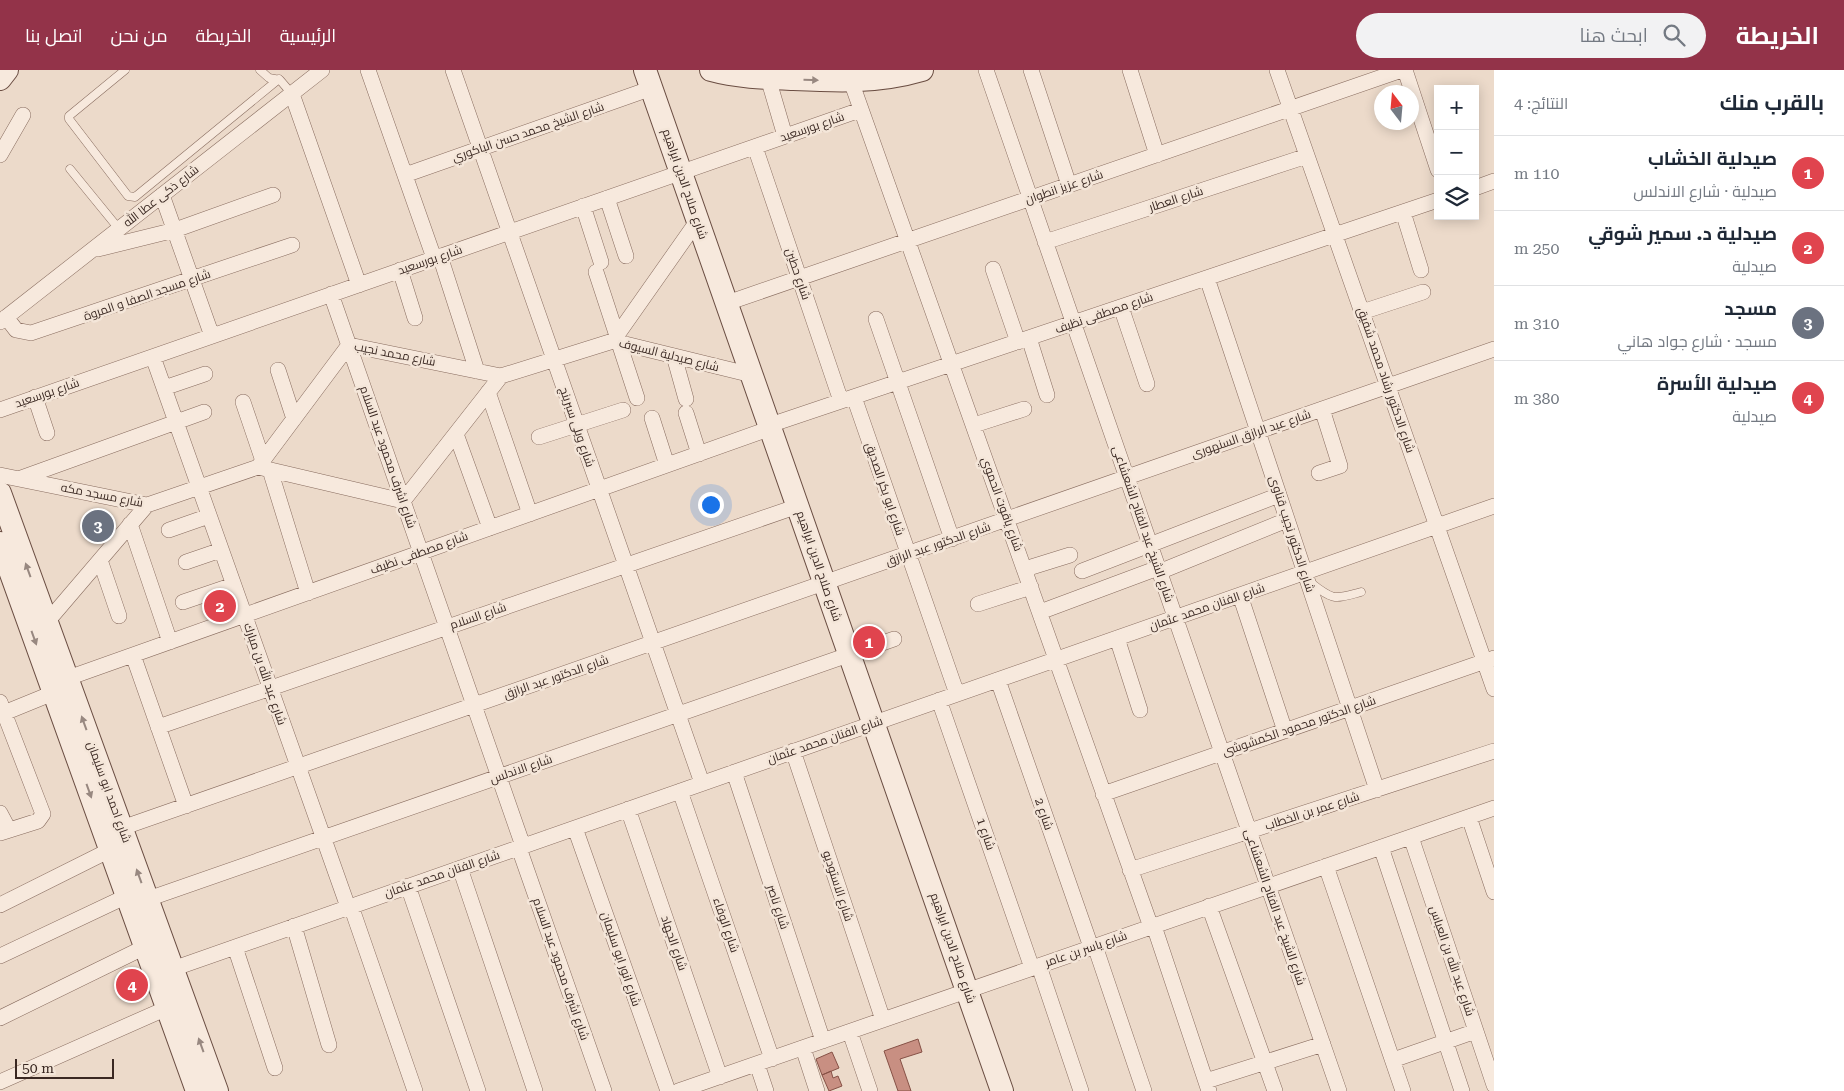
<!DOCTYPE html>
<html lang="ar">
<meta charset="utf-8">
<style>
:root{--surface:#fff;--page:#f2f2f3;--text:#1f2937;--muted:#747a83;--line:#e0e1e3;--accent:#933349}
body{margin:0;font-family:"Roboto Serif",Cairo,serif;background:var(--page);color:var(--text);direction:rtl}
.controls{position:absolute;right:15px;top:15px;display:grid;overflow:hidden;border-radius:0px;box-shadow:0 2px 12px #0003}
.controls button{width:45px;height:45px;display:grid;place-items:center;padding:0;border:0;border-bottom:1px solid var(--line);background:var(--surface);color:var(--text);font:25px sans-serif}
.compass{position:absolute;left:1374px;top:15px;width:45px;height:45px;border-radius:50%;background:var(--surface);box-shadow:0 2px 12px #0003;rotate:344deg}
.scale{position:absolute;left:15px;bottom:12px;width:99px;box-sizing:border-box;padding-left:5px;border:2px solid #3a2822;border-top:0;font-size:14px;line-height:18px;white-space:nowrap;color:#3a2822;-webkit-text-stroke:4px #f4e6d9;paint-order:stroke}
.you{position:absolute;left:710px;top:434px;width:18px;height:18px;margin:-12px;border:4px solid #fff;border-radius:50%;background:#1a73e8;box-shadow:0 0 0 8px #1a73e833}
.badge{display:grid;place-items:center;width:32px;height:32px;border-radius:50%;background:var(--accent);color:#fff;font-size:16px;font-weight:700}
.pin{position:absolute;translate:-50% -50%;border:2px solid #fff;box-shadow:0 1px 5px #0006}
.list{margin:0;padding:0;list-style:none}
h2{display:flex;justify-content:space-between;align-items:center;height:65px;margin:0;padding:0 20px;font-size:21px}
h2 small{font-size:16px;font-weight:400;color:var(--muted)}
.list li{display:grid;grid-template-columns:32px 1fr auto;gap:15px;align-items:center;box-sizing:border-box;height:75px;padding:0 20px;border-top:1px solid var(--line)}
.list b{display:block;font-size:19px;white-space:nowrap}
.list p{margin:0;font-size:16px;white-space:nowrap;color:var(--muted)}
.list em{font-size:16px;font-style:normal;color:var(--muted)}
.icon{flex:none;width:28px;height:28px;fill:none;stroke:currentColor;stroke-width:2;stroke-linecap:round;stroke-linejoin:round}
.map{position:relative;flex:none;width:1494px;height:1021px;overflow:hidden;direction:ltr}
header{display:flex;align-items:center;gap:30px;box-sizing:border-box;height:70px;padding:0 25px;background:var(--accent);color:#fff}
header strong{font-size:24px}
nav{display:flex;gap:28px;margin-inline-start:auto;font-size:18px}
.search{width:350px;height:45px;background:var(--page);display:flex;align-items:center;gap:12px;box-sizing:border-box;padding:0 18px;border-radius:28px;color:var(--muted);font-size:19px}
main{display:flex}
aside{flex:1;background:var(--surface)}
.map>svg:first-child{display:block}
</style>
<header>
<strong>الخريطة</strong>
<div class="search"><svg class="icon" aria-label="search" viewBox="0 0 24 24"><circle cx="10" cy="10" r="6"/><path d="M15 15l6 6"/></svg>ابحث هنا</div>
<nav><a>الرئيسية</a><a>الخريطة</a><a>من نحن</a><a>اتصل بنا</a></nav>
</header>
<main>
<aside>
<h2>بالقرب منك<small>النتائج: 4</small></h2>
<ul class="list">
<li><span class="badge" style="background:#e0444e">1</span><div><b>صيدلية الخشاب</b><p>صيدلية · شارع الاندلس</p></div><em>110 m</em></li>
<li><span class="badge" style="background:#e0444e">2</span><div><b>صيدلية د. سمير شوقي</b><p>صيدلية</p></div><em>250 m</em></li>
<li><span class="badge" style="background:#6b7280">3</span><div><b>مسجد</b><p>مسجد · شارع جواد هاني</p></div><em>310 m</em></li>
<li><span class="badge" style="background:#e0444e">4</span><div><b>صيدلية الأسرة</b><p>صيدلية</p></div><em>380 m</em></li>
</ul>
</aside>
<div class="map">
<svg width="1494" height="1021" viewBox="0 0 1494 1021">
<rect width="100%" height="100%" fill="#ecdaca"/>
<path fill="#c88f82" stroke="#865146" d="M 918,969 L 922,982 L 900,989 L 911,1021 L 898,1021 L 884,981 Z
M 832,982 L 839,998 L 822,1005 L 816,989 Z
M 831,1001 L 833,1008 L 838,1006 L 842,1016 L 829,1021 L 822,1005 Z"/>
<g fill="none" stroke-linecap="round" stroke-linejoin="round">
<g stroke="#886c5f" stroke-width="9">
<path id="lane" d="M 125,0 L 69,46 L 69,49 L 128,126 L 135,127 L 279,9
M 260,0 L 269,8 L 280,10 L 292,24
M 70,99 L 119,159
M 1311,513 C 1334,531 1334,529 1361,522"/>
</g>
<g stroke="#886c5f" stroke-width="16">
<path id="street" d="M 368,0 L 434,188
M 453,0 L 702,713
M 986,0 L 1339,1021
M 1031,0 L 1069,115
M 1130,0 L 1157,85
M 1277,0 L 1494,619
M 1405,0 L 1438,100
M 768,8 L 785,66
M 851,11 L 1151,857
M 292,24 L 359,215
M 755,77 L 841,331
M 0,85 L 23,45
M 405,105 L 652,18
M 1475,118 L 1494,111
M 162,125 L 212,266
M 607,128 L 626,186
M 583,136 L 601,192
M 1403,142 L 1421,200
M 1045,172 L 1307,86
M 98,179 L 175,160 L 273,125
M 440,186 L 477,301
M 993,199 L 1018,272
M 400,200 L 415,248
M 596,202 L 617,266
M 1207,208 L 1377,720
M 331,224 L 523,776
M 727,233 L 1402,0
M 1121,237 L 1147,314
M 1362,242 L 1423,222
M 6,247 L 16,260 L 31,263 L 292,175
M 876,249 L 952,469
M 0,252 L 322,0
M 1029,268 L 1047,325
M 613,271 L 698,150
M 619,273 L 637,328
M 674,286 L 686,329
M 153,287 L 348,837
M 278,300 L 294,349
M 164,318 L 205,304
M 488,322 L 530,444
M 35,327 L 47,363
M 854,327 L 957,624
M 243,332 L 263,391
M 0,340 L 860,40
M 686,343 L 699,384
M 652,348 L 667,395
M 770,355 L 1438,130
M 974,355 L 1024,339
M 456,364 L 490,458
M 539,367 L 623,340
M 258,397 L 349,275 L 501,306 L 613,271 L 752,305
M 258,397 L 403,431 L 501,306
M 270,400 L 308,523
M 1319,403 L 1340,396 L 1322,339
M 0,405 L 147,435 L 258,397
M 21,408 L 204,342
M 130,454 L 170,572
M 169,460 L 209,446
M 100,490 L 119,546
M 186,492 L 221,480
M 1025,499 L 1070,485
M 1082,501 L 1279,425
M 1159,502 L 1287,450
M 1240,525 L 1285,661
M 183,532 L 233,515
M 978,534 L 1031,517
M 1040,542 L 1158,498
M 47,552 L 147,435
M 1117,568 L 1140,640
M 133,585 L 186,736
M 68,608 L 771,358
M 998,610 L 1091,877
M 939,630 L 1032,898
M 0,632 L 43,744 L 38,751 L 0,763
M 4,643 L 53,623
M 158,657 L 798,436
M 793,681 L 883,950
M 734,702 L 823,971
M 680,721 L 772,989
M 1103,724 L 1494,588
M 628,739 L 720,1007
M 0,743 L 9,760
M 1469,747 L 1494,822
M 575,758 L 668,1021
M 113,761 L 1494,279
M 1411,767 L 1494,1015
M 1381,777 L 1462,1021
M 519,778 L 604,1021
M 1326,796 L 1403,1021
M 460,798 L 535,1021
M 1130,800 L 1494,681
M 408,816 L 478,1021
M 148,829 L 894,569
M 0,835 L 110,780
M 351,836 L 415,1021
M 1209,836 L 1275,1021
M 294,856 L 329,975
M 1154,856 L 1209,1021
M 1095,876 L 1144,1021
M 235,877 L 275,998
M 0,886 L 127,826
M 1039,896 L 1081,1021
M 164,902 L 1494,436
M 0,948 L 145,877
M 850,962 L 870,1021
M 803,978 L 817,1021
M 1393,990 L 1476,961
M 757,994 L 766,1021
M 1206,1011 L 1323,974
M 0,1012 L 167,938
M 678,1021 L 1494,738"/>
</g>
<g stroke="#6a4d42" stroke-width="24">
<path id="secondary" d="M 645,0 L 1002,1021
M 711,0 C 736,7 765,8 792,9 C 837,11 878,13 922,0
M 0,9 L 7,0
M 0,423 L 217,1021
M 0,473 L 197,1021"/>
</g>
<use href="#lane" stroke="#f7e9dd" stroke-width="8"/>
<use href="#street" stroke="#f7e9dd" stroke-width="15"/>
<use href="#secondary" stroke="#f7e9dd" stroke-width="22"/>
</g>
<defs><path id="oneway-solid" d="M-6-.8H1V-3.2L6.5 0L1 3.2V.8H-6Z" transform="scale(1.25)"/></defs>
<g fill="#988880">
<use href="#oneway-solid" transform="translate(811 10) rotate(2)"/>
<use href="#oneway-solid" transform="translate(28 500) rotate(-110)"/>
<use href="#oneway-solid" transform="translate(34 568) rotate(70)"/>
<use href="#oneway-solid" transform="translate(84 653) rotate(-110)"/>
<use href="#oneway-solid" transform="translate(89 721) rotate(70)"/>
<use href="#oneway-solid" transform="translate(139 806) rotate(-110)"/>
<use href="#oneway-solid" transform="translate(201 975) rotate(-110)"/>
</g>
<g text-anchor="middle" stroke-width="5" stroke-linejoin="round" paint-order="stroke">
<g font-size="12" fill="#3a2822" stroke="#f4e6d9">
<text transform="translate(812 57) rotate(-19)" y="4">شارع بورسعيد</text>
<text transform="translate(528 62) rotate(-19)" y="4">شارع الشيخ محمد حسن الباكوري</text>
<text transform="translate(685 114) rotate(71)" y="4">شارع صلاح الدين ابراهيم</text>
<text transform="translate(1064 117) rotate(-19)" y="4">شارع عزيز انطوان</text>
<text transform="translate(161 126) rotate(-38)" y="4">شارع ذكى عطا الله</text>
<text transform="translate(1176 129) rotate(-18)" y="4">شارع العطار</text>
<text transform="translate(430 190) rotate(-19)" y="4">شارع بورسعيد</text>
<text transform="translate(798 204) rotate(71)" y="4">شارع حطين</text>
<text transform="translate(147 225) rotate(-19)" y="4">شارع مسجد الصفا و المروة</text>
<text transform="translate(1104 243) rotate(-19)" y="4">شارع مصطفى نظيف</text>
<text transform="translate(395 284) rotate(11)" y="4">شارع محمد نجيب</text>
<text transform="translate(669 285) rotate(14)" y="4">شارع صيدلية السيوف</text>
<text transform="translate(1386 310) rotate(71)" y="4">شارع الدكتور رشاد محمد شفيق</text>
<text transform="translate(47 323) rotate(-19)" y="4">شارع بورسعيد</text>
<text transform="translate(577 357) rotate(71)" y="4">شارع ويلى سبرينج</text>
<text transform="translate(1251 364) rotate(-19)" y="4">شارع عبد الرازق السنهورى</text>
<text transform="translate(388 387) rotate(71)" y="4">شارع اشرف محمود عبد السلام</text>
<text transform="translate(885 419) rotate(71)" y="4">شارع ابو بكر الصديق</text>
<text transform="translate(102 425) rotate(11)" y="4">شارع مسجد مكه</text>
<text transform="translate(1002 434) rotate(70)" y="4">شارع ياقوت الحموي</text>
<text transform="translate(1143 454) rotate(71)" y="4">شارع الشيخ عبد الفتاح الشعشاعى</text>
<text transform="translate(1292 464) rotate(72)" y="4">شارع الدكتور نجيب قناوى</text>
<text transform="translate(938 474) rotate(-19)" y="4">شارع الدكتور عبد الرازق</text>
<text transform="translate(419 483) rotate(-20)" y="4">شارع مصطفى نظيف</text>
<text transform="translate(819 496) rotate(71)" y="4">شارع صلاح الدين ابراهيم</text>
<text transform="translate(1207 537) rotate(-19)" y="4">شارع الفنان محمد عثمان</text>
<text transform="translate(478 546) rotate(-19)" y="4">شارع السلام</text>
<text transform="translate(265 604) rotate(71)" y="4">شارع عبد الله بن مبارك</text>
<text transform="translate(556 607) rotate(-19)" y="4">شارع الدكتور عبد الرازق</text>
<text transform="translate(1299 656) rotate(-19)" y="4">شارع الدكتور محمود الكمشوشى</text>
<text transform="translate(825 670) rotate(-19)" y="4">شارع الفنان محمد عثمان</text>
<text transform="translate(521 699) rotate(-19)" y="4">شارع الاندلس</text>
<text transform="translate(109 722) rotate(70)" y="4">شارع احمد ابو سليمان</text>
<text transform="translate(1312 741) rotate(-18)" y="4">شارع عمر بن الخطاب</text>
<text transform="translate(1044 744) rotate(71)" y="4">شارع 2</text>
<text transform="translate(986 764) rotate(71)" y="4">شارع 1</text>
<text transform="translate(442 804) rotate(-19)" y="4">شارع الفنان محمد عثمان</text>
<text transform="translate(838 816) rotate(72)" y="4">شارع الاستوديو</text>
<text transform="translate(778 837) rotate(72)" y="4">شارع ناصر</text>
<text transform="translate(1275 837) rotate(71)" y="4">شارع الشيخ عبد الفتاح الشعشاعى</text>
<text transform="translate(726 855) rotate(71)" y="4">شارع الوفاء</text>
<text transform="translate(674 873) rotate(71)" y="4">شارع الجهاد</text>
<text transform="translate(953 878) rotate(71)" y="4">شارع صلاح الدين ابراهيم</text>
<text transform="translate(1086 879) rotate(-19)" y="4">شارع ياسر بن عامر</text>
<text transform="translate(621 889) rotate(71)" y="4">شارع انور ابو سليمان</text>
<text transform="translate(1452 891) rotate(71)" y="4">شارع عبد الله بن العباس</text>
<text transform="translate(561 899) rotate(71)" y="4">شارع اشرف محمود عبد السلام</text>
</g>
</g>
</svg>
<div class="controls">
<button>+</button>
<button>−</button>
<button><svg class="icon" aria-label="layers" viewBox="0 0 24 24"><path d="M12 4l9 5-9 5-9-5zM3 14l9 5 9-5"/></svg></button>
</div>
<svg class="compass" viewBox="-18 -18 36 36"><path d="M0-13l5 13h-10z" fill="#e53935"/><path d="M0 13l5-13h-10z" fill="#747a83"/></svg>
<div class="scale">50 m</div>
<div class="you"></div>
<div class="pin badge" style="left:869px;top:572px;background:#e0444e">1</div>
<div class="pin badge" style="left:220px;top:536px;background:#e0444e">2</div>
<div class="pin badge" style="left:98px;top:456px;background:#6b7280">3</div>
<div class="pin badge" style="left:132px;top:915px;background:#e0444e">4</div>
</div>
</main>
